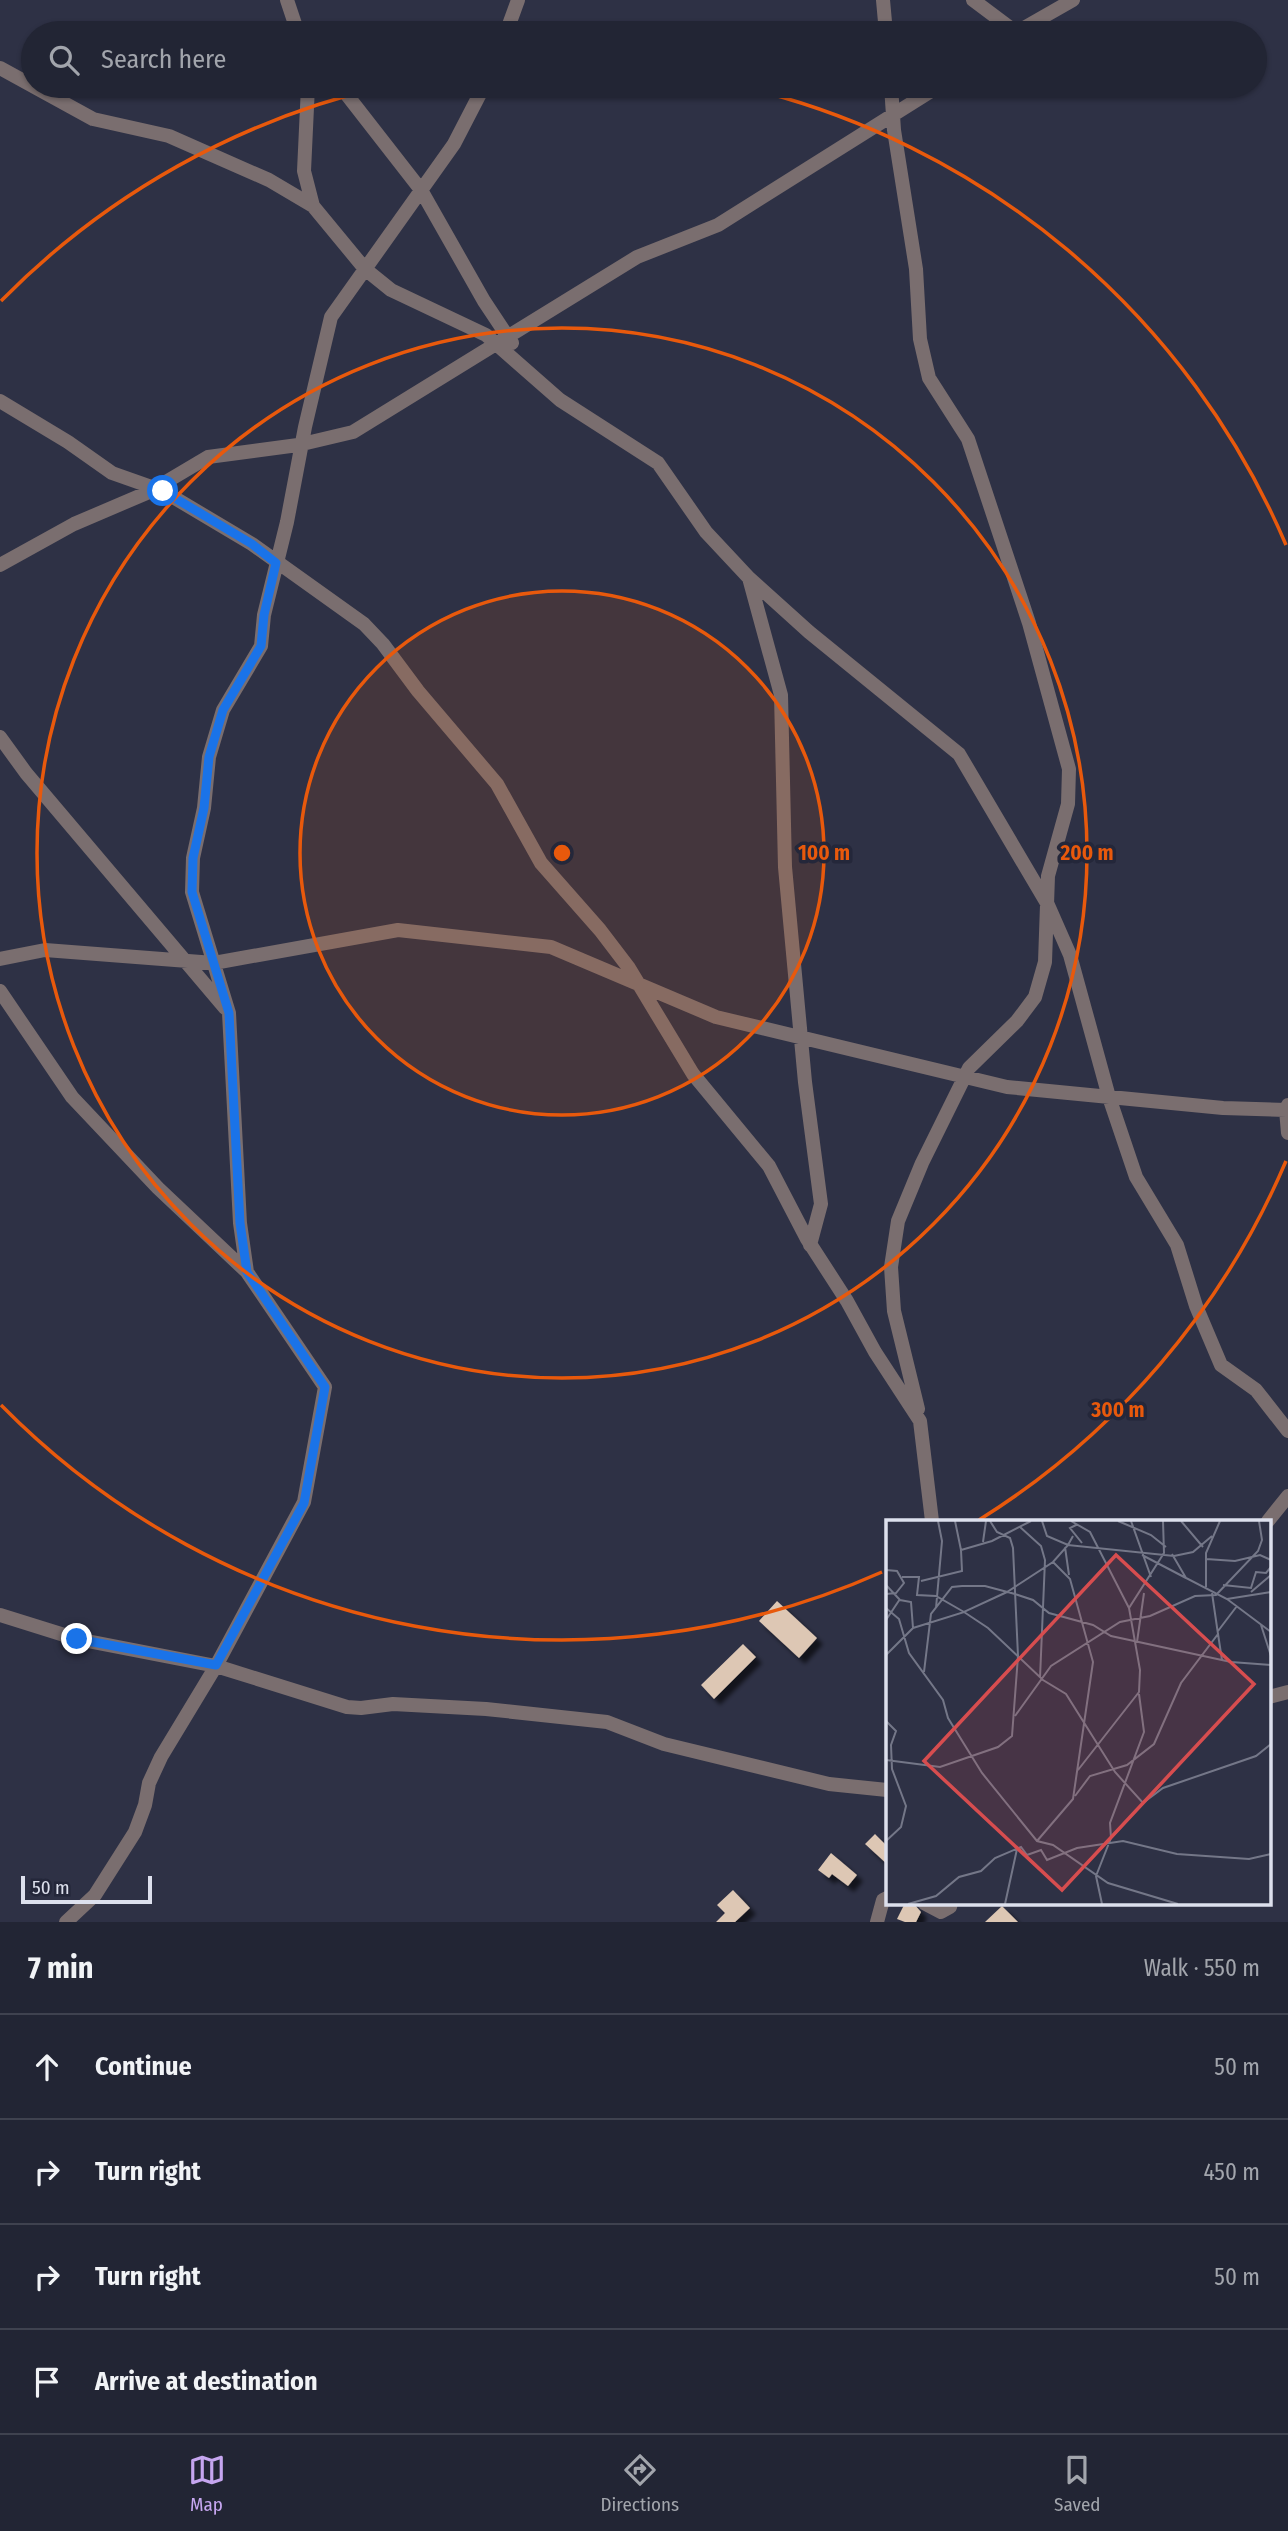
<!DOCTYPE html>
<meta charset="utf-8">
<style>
:root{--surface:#222534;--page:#2a2d3c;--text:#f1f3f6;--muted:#a2a5ac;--line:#3f424f;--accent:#c6a6f0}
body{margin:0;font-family:"Fira Sans Condensed",sans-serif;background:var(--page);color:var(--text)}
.scale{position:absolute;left:21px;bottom:18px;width:131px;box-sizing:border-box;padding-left:7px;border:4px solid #dde0ed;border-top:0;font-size:19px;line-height:24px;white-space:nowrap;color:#dde0ed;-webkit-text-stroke:5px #24273a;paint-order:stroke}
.stop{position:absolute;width:21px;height:21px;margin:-16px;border:5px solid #1a73e8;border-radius:50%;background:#fff}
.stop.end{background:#1a73e8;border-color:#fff;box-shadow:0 2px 7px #0008}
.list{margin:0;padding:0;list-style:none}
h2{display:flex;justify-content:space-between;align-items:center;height:91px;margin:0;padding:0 28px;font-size:30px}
h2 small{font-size:23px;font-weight:400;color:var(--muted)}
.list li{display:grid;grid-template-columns:46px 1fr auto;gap:21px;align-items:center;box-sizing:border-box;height:105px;padding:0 28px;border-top:2px solid var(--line)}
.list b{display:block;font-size:26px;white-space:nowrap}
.list em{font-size:23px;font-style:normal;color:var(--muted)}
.icon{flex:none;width:38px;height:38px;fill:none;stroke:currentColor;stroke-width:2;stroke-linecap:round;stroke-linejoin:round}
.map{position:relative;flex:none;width:1288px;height:1922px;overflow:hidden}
.search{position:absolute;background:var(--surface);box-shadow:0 2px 5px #0004;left:21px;right:21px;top:21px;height:77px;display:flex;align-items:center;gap:18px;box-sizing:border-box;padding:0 24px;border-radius:38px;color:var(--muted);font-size:26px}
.sheet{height:511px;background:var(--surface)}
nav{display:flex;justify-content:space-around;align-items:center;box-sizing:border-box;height:98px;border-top:2px solid var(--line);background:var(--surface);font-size:19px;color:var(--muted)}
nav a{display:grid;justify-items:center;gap:4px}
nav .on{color:var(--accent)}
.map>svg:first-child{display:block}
</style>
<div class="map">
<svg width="1288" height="1922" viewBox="0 0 1288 1922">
<defs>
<filter id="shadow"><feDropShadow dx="6" dy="6" stdDeviation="2" flood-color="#0009"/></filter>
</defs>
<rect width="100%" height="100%" fill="#2e3145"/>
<path fill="#ddc7b4" filter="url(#shadow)" d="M 777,1601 L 817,1638 L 799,1658 L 759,1621 Z
M 743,1644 L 756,1657 L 714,1699 L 701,1685 Z
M 875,1834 L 887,1846 L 887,1864 L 865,1844 Z
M 831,1853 L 857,1875 L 848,1886 L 832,1874 L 829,1878 L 818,1870 Z
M 733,1890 L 750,1908 L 735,1922 L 716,1922 L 725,1913 L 717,1905 Z
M 905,1903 L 915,1905 L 921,1912 L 916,1922 L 905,1922 L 897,1919 Z
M 1002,1906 L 1018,1922 L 985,1922 Z"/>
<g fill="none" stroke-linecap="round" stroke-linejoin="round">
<path stroke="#7a6e6f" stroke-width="14" d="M 287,0 L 298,33
M 883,0 L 886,33
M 973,0 L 1017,33
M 506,33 L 518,0
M 1015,33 L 1073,0
M 0,68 L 93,119 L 169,136 L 269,180 L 313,206
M 308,86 L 304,171 L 313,206 L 365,269 L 391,290 L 486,335 L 560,400 L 658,463 L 706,532 L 749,578 L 781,695 L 785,867 L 805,1082 L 821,1204 L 810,1245
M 340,86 L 421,190 L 484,301 L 512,343
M 891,86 L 894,130 L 916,269 L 920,339 L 929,378 L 968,439 L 1029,623 L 1069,769 L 1068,804 L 1048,876 L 1045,962 L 1035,997 L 1017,1021 L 969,1068 L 922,1163 L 898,1221 L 891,1267 L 894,1311 L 918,1409
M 0,401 L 68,442 L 112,473 L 163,491 L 252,544 L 364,624 L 383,644 L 418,691 L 497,784 L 541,863 L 600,930 L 629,968 L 693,1074 L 769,1166 L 807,1239 L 847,1301 L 875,1352 L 920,1421 L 932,1521
M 0,565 L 74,524 L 149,492 L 208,457 L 298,445 L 353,432 L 637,257 L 718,225 L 939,86
M 749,578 L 809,632 L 959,754 L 1048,905 L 1070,955 L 1109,1097 L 1136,1177 L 1177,1245 L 1196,1306 L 1221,1365 L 1256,1390 L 1288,1431
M 0,737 L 26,773 L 225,1008
M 0,959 L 45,950 L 214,963 L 398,930 L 551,947 L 716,1017 L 1007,1087 L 1223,1108 L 1286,1110 L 1288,1105
M 0,991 L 72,1097 L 158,1188 L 247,1272 L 325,1387 L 304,1502 L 216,1666 L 161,1757 L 149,1783 L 145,1805 L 135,1832 L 95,1895 L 66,1922
M 1286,1110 L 1288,1133
M 247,1272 L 240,1223 L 229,1013 L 192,892 L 193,858 L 204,808 L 209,757 L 223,710 L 261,646 L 264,615 L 287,522 L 305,427 L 331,317 L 454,144 L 484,86
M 1268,1521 L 1288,1496
M 0,1615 L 77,1639 L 216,1666 L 347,1707 L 361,1708 L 393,1704 L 486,1709 L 607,1722 L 664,1744 L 829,1784 L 887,1790
M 1269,1697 L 1288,1692
M 924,1903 L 941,1912 L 950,1907 L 951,1903
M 877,1922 L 883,1900 L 887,1898"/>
</g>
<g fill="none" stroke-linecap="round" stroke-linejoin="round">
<path stroke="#1a73e8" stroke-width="9" d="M 77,1639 L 216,1665 L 304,1503 L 325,1387 L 247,1272 L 240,1223 L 229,1013 L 192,892 L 193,858 L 204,808 L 209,757 L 223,710 L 261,646 L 264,615 L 276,563 L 252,544 L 163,491"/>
</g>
<circle cx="562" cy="853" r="262" fill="#e8590c" fill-opacity=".12"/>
<g fill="none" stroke="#e8590c" stroke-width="3.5">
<circle cx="562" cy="853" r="262"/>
<circle cx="562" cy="853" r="525"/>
<path d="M1286 1161A787 787 0 0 1 979 1520M882 1572A787 787 0 0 1 1 1405M1 301A787 787 0 0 1 385 86M739 86A787 787 0 0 1 1286 545"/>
</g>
<g transform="translate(886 1520)">
<rect width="385" height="385" fill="#2e3145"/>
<path fill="none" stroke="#747788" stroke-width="2" d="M 69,1 L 75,30M 156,1 L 161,16 L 182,25 L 187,16M 185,1 L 204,12 L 243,88M 232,1 L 265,15 L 280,27M 245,1 L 265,57M 295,1 L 317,27M 190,5 L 184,8 L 196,23M 134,7 L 155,26 L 159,40 L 154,158M 97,22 L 100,1M 179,27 L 183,55M 286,34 L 300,58 L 341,79 L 385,112M 256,35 L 300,58M 320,39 L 349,41 L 374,35 L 385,40M 0,50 L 11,51 L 18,63 L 10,73 L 0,74M 16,57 L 33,57 L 31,75 L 50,76 L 78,92 L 121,72 L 167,42 L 182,25 L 288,36 L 307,32 L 326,16M 35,61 L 76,51 L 75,30 L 106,21 L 145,1M 0,65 L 14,80 L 25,82 L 27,108 L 0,135M 337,65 L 365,68 L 370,52 L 380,53 L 385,47M 320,67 L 320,33 L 334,1M 365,72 L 385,55M 341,79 L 385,72M 0,88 L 13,99 L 23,133 L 57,180 L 62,198 L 96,253 L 151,321 L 167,325 L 222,363 L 292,384M 50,88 L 56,21 L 52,1M 0,100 L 14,79M 375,105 L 385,136M 27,108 L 78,92 L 102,108 L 157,160 L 180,174 L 229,252 L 257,283 L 277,268 L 370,236 L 385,224M 332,111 L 351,86M 332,114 L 336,140M 251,122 L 258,73M 38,152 L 45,94 L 66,67 L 76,66 L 99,66 L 129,74 L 147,80 L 163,93 L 207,105 L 225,116 L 345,142 L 385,145M 129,196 L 165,146 L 234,102 L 264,96 L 309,76 L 330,75 L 372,31 L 376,20 L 373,1M 0,201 L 10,211 L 5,225 L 6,249 L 20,286 L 15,307 L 0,321M 0,240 L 54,247 L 112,227 L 126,216 L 132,136 L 127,28 L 124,18 L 111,12 L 104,1M 192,250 L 253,172 L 254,150 L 243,88 L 278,33 L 277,1M 189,276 L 204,256 L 241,245 L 268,224 L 295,163 L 332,114 L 326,73M 225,318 L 224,303 L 258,212 L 253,174M 151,321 L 187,279 L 207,142 L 184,59 L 167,42M 22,384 L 50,376 L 73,357 L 95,351 L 109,338 L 135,327 L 141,335 L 155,330 L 161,340 L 191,328 L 237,321 L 291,334 L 363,339 L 385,334M 119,384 L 131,329M 216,384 L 210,356 L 225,318 L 257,283"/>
<path fill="#d74d4f" fill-opacity="0.15" stroke="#d74d4f" stroke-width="3.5" d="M 230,35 L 368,164 L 176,370 L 38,241 Z"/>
<rect width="385" height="385" fill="none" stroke="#dde0ed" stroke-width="3.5"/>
</g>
<circle cx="562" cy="853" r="10" fill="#e8590c" stroke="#24273a" stroke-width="3.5"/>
<g font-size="21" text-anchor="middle" font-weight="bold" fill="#e8590c" stroke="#24273a" stroke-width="7" stroke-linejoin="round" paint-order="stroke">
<text x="824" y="860">100 m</text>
<text x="1087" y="860">200 m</text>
<text x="1118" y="1417">300 m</text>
</g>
</svg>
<div class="scale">50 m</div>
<div class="stop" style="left:163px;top:491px"></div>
<div class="stop end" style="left:77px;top:1639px"></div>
<div class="search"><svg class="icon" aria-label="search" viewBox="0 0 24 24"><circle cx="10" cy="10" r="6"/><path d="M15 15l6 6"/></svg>Search here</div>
</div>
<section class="sheet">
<h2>7 min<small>Walk · 550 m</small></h2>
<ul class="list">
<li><svg class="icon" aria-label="ahead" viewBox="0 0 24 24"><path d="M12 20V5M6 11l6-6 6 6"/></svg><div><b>Continue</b></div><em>50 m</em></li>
<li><svg class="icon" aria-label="right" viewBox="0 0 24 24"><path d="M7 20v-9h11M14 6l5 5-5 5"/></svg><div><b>Turn right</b></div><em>450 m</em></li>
<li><svg class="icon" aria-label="right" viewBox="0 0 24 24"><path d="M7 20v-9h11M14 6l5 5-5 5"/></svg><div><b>Turn right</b></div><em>50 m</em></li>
<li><svg class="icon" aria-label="arrive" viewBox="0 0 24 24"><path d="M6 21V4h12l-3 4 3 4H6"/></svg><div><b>Arrive at destination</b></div></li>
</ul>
</section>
<nav>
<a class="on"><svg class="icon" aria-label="map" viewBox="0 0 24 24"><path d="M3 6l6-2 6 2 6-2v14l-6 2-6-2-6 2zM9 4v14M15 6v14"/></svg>Map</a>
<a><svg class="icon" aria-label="directions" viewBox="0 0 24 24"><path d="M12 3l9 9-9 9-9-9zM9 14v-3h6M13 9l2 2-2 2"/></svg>Directions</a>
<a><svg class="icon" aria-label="saved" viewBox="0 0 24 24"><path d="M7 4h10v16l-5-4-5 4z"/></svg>Saved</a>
</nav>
